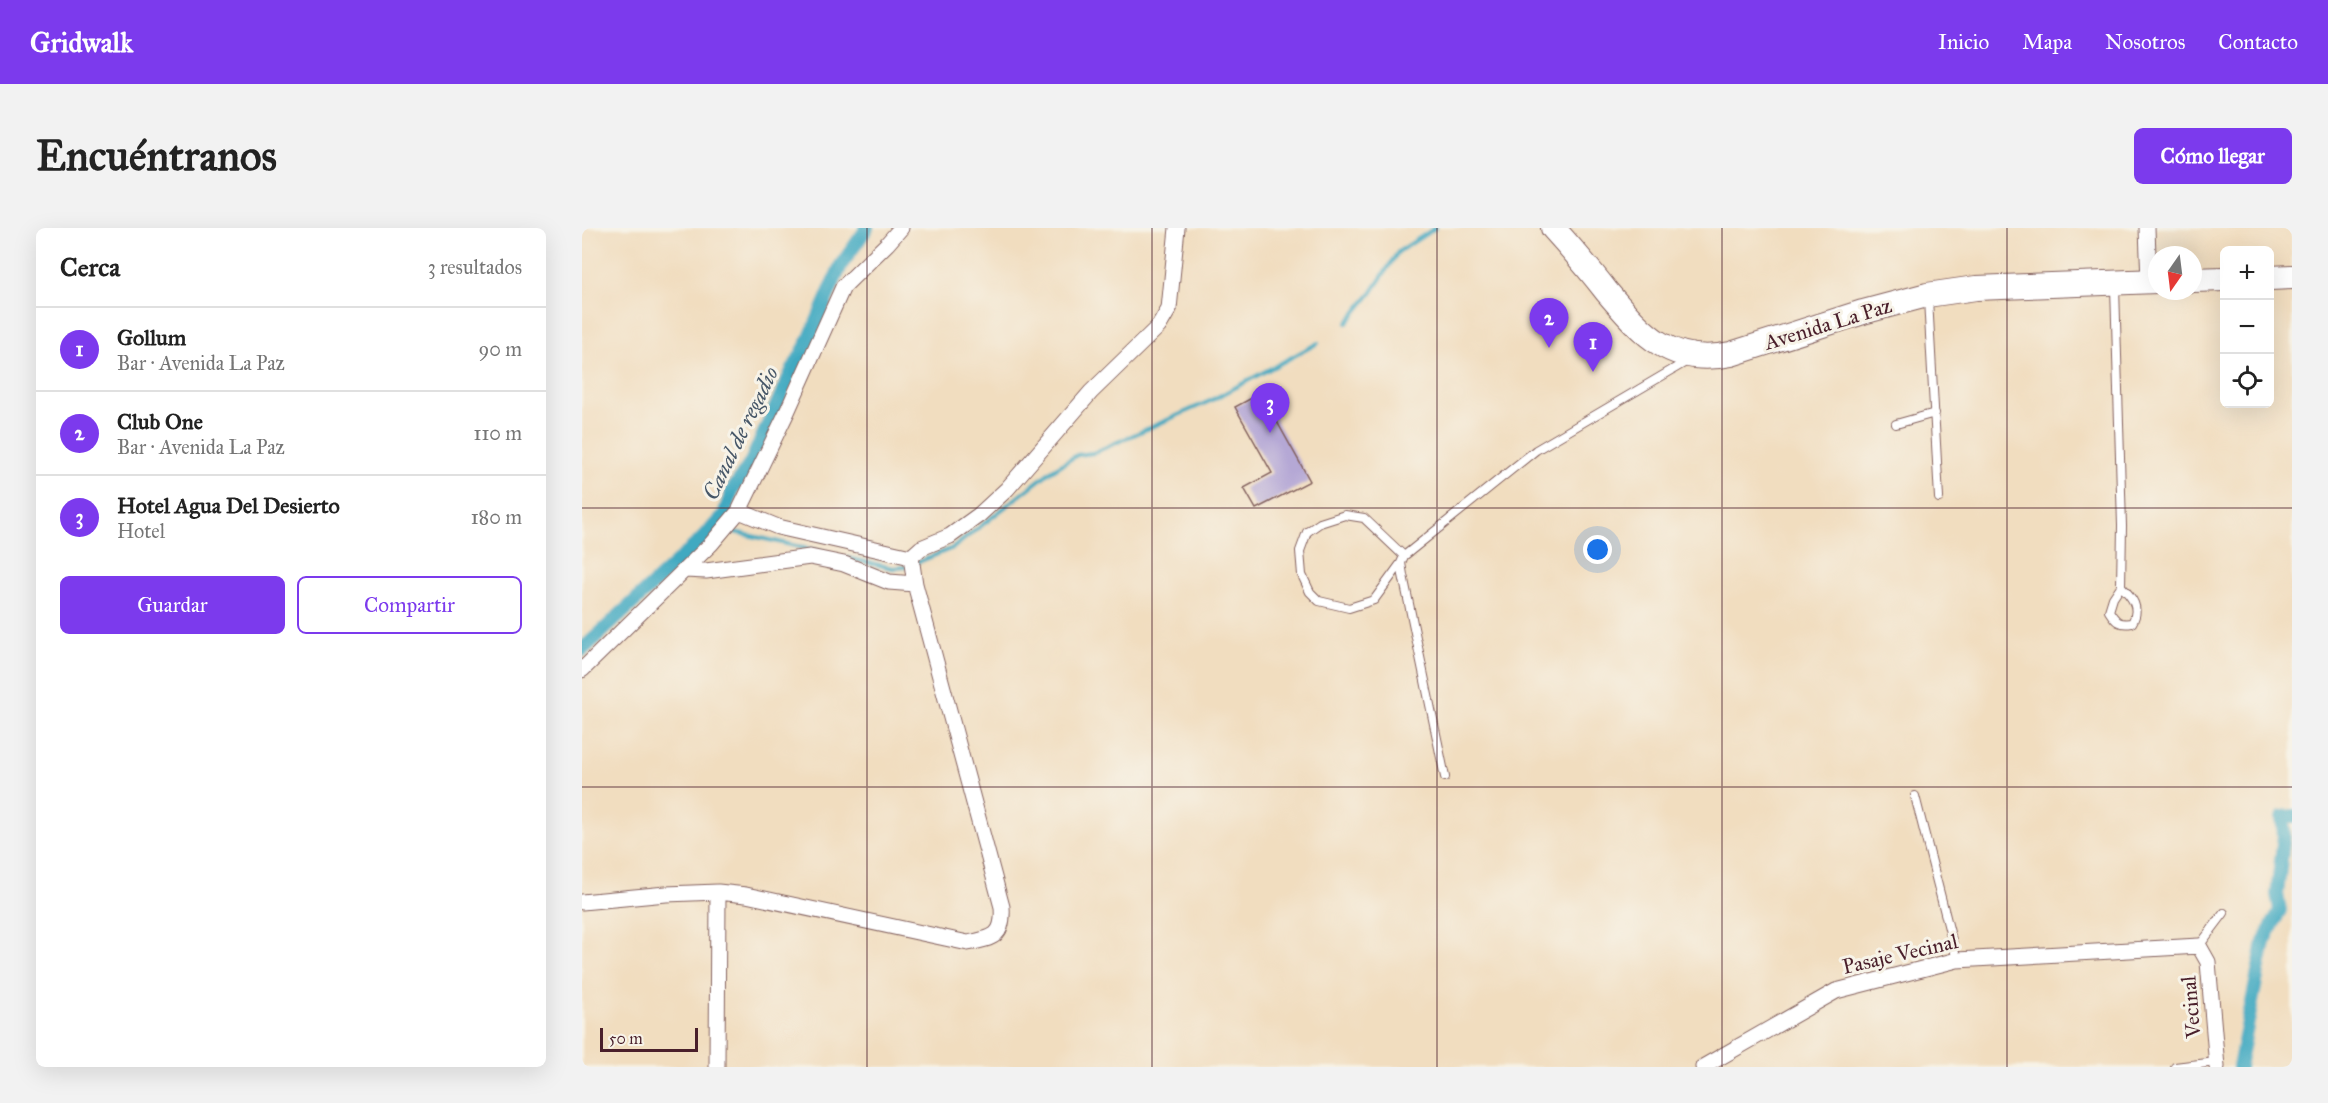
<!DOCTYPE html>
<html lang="es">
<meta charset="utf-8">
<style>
:root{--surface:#fff;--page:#f2f2f2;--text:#222;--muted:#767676;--line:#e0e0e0;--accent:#7c3aed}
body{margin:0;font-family:"IM FELL Great Primer",serif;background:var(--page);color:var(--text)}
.controls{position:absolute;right:18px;top:18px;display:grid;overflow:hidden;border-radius:9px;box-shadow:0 6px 24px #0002}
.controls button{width:54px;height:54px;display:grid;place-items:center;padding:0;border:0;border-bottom:2px solid var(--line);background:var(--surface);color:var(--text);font:30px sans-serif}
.compass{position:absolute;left:1566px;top:18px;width:54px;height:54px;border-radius:50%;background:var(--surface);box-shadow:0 6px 24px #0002;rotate:194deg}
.scale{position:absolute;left:18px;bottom:15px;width:98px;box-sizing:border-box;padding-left:6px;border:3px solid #4a1f2b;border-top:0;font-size:16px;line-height:21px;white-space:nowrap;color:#4a1f2b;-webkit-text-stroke:4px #f7f3e8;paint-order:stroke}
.you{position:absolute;left:1016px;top:322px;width:21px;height:21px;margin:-15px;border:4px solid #fff;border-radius:50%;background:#1a73e8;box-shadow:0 0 0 9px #1a73e833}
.badge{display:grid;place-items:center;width:39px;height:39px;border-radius:50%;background:var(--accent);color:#fff;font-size:20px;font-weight:700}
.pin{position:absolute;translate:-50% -50px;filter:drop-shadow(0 2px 3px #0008)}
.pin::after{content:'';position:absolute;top:32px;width:21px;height:18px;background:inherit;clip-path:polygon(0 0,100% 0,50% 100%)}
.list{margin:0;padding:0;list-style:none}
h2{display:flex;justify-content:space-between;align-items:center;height:78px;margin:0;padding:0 24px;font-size:26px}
h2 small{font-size:20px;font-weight:400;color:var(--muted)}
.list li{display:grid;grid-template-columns:39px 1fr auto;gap:18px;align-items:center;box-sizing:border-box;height:84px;padding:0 24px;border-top:2px solid var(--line)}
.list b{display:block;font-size:22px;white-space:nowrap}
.list p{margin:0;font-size:20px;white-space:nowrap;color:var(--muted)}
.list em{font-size:20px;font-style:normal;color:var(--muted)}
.actions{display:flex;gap:12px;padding:18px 24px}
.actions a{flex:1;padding:14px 0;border:2px solid var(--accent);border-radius:9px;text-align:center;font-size:21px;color:var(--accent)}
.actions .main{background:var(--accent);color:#fff}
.icon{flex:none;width:33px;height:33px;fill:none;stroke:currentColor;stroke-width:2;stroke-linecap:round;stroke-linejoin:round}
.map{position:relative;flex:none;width:1710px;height:839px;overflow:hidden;border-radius:9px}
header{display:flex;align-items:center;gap:36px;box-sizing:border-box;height:84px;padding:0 30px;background:var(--accent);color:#fff}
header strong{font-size:28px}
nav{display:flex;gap:33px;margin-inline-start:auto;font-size:21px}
.intro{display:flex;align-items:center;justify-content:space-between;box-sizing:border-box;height:144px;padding:0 36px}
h1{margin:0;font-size:42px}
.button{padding:15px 27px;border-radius:9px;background:var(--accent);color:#fff;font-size:21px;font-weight:700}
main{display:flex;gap:36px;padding:0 36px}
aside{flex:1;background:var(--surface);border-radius:9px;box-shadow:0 6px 24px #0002}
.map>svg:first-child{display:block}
</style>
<header>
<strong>Gridwalk</strong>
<nav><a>Inicio</a><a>Mapa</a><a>Nosotros</a><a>Contacto</a></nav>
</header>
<div class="intro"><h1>Encuéntranos</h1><a class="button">Cómo llegar</a></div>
<main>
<aside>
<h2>Cerca<small>3 resultados</small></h2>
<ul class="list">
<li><span class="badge">1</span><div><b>Gollum</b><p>Bar · Avenida La Paz</p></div><em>90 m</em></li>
<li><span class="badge">2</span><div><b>Club One</b><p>Bar · Avenida La Paz</p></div><em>110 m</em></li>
<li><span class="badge">3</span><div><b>Hotel Agua Del Desierto</b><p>Hotel</p></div><em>180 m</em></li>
</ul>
<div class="actions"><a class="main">Guardar</a><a>Compartir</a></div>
</aside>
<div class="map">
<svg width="1710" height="839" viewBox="0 0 1710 839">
<rect width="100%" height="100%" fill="#f7f3e8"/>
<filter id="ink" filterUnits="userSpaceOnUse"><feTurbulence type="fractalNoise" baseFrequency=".0167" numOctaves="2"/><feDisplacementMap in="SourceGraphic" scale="12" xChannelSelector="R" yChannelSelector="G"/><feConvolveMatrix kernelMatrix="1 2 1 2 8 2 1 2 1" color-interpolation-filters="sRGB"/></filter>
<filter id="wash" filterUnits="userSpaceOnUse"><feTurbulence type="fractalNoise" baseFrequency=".008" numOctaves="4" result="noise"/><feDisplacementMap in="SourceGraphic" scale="24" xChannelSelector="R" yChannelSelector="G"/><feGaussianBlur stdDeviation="1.35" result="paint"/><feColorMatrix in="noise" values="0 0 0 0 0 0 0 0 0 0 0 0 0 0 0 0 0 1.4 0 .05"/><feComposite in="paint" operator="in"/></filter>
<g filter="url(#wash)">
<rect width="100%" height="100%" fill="#f1ddbf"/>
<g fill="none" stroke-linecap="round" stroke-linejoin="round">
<path stroke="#41a9c1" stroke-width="4" d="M 765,95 L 790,64 L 816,24 L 853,0
M 148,303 L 240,324
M 265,330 L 311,340 L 324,339
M 334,335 L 371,320 L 469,243 L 495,227 L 511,225 L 628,173 L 736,115"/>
<path stroke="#41a9c1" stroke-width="14" d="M 0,422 L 121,310 L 142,287 L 150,263 L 168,236 L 209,145 L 227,112 L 259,37 L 285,0
M 1657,839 L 1682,714 L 1698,682 L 1695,666 L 1702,607 L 1700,589 L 1710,588"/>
</g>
<g id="blocks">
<path fill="#b5a8d5" d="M 679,165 L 728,253 L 674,281 L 662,260 L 690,245 L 653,179 Z"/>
</g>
</g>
<g filter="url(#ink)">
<use href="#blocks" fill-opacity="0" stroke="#84625f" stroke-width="1.5"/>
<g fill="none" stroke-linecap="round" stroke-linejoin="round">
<g stroke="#84625f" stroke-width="10">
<path id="service" d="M 1533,59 L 1540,298 L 1539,358 L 1531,370 L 1527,383 C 1534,394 1537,397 1550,395 C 1559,380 1550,369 1539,358
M 1346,71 L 1357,270
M 1314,196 L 1353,185
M 819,335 L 792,372 L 767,380 L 737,373 L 728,364 L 720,347 L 718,323 L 725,304 L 738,295 L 763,287 L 782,290 L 822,328
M 863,549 L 821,347 L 819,335 L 822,328 L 954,222 L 1107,132
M 1333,568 L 1375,732
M 1617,718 L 1642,685
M 1593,839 L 1634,834"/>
</g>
<g stroke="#84625f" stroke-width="17">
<path id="minor" d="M 1565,0 L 1567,54
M 157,283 L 196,299 L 329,329 L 339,320 L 368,308 L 397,287 L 425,261 L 509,164 L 577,98 L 587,81 L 595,0
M 103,342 L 124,343 L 228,329 L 262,336 L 307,354 L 333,356
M 0,442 L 129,316 L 157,283 L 205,184 L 261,59 L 305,16 L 319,0
M 136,664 L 164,667 L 386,715 C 412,710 422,708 420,679 L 333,356 L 329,329
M 0,674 L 84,666 L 136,664 L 135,839
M 1121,839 L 1254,763 L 1375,732 L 1617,718 L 1626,734 L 1635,839"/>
</g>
<g stroke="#84625f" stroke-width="26">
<path id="primary" d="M 971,0 C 990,21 1008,42 1025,64 C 1061,106 1089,139 1149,126 L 1281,84 L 1345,67 L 1394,60 L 1575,53
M 1688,50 L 1710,49
M 1611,52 L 1642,51"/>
</g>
<use href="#service" stroke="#fff" stroke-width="8"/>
<use href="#minor" stroke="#fff" stroke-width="15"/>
<use href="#primary" stroke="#fff" stroke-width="24"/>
</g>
</g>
<path fill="none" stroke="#4a1f2b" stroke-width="1.5" stroke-opacity="0.55" d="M 285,0 L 285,839M 570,0 L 570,839M 855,0 L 855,839M 1140,0 L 1140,839M 1425,0 L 1425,839M 0,280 L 1710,280M 0,559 L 1710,559"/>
<g text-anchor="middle" stroke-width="6" stroke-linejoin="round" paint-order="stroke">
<g font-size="21" fill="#4a1f2b" stroke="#f7f3e8">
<text transform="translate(1246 96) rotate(-17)" y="7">Avenida La Paz</text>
<text transform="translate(1318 726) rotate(-13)" y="7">Pasaje Vecinal</text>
<text transform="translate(1609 779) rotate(-95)" y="7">Vecinal</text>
</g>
<g font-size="22" font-style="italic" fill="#465667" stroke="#f7f3e8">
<text transform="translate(158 205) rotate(-64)" y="8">Canal de regadio</text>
</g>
</g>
</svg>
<div class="controls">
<button>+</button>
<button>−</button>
<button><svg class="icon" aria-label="locate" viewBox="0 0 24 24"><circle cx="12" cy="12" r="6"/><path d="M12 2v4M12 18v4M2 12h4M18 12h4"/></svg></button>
</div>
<svg class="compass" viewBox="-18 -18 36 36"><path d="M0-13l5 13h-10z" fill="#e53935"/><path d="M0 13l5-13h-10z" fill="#767676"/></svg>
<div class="scale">50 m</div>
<div class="you"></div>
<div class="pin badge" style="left:1011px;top:144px">1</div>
<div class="pin badge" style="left:967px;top:120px">2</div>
<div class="pin badge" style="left:688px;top:205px">3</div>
</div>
</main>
